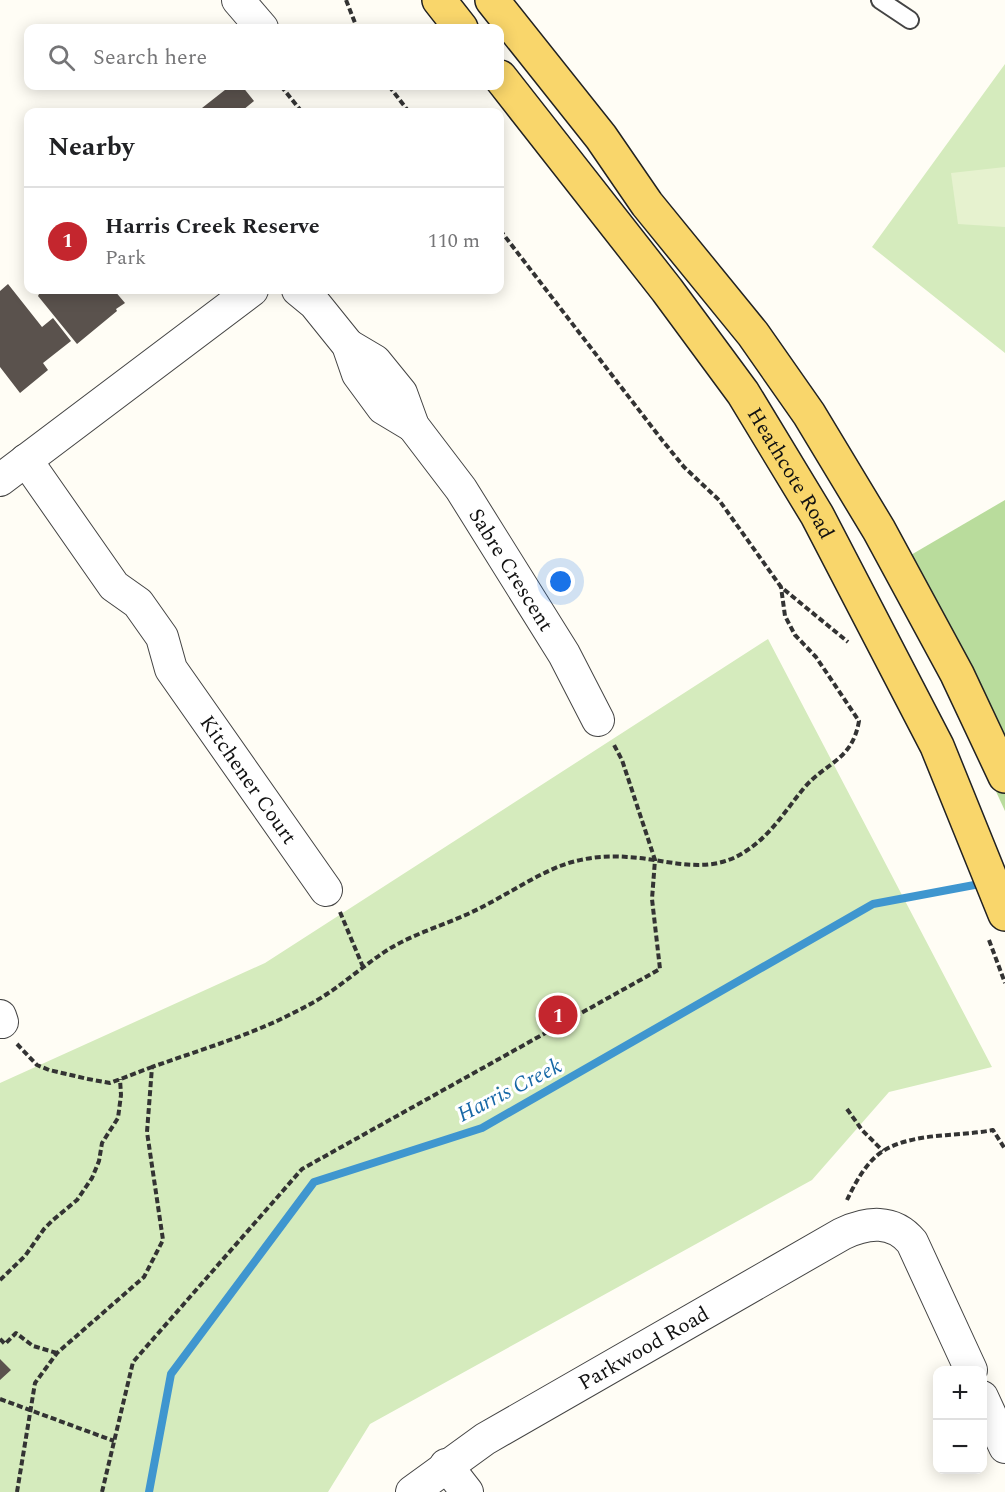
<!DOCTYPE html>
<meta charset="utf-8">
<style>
:root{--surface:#fff;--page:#f2f2f2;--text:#202124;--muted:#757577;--line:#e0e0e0;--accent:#c4262e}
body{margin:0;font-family:Spectral,serif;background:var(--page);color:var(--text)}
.controls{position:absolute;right:18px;bottom:18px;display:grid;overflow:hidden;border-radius:12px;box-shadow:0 3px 15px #0003}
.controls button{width:54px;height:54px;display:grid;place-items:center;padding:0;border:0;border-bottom:2px solid var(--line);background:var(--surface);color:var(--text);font:30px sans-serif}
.you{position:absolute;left:561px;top:582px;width:21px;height:21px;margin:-15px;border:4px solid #fff;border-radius:50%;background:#1a73e8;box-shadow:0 0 0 9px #1a73e833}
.badge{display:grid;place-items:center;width:39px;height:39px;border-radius:50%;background:var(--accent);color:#fff;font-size:20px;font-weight:700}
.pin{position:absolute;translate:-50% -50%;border:3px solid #fff;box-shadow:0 2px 6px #0006}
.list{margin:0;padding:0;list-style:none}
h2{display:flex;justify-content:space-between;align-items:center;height:78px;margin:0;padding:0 24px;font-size:26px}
h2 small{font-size:20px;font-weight:400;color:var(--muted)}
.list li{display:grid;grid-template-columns:39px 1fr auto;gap:18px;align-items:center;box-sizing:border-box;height:108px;padding:0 24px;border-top:2px solid var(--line)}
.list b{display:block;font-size:22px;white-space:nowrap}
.list p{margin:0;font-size:20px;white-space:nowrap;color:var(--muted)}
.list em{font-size:20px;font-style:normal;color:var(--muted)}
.icon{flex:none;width:33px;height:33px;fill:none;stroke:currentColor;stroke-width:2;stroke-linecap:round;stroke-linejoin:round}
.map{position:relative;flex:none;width:1005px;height:1492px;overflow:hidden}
.search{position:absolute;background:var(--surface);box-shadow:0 3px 15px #0003;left:24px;top:24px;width:480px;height:66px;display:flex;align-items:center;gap:15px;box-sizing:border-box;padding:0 21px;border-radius:12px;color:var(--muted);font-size:22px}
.panel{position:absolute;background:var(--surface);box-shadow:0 3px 15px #0003;left:24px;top:108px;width:480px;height:186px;border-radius:12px}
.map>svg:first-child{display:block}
</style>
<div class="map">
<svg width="1005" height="1492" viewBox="0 0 1005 1492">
<rect width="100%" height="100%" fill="#fffdf5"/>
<path fill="#d5ebbd" d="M 1005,64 L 1005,353 L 872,247 Z
M 768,639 L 992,1067 L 889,1092 L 812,1180 L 370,1424 L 328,1492 L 0,1492 L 0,1083 L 265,963 Z"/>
<path fill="#b9dc9c" d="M 1005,500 L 1005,811 L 892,566 Z"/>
<path fill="#e6f2cf" d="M 1005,167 L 1005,227 L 958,224 L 951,173 Z"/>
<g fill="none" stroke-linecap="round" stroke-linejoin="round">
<path stroke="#3f96cf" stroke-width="8" d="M 149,1492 L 171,1374 L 314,1182 L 482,1128 L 873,904 L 985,883"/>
</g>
<path fill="#5a524d" d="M 230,86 L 242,86 L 254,101 L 243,110 L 245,112 L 206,112 L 202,108 Z
M 8,284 L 42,327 L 53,318 L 71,341 L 43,363 L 48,370 L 20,393 L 0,367 L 0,291 Z
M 41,290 L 114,290 L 125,303 L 116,309 L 117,311 L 77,344 L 38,296 Z
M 0,1359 L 11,1370 L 0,1380 Z"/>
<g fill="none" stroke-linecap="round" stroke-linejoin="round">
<g stroke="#444" stroke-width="20">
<path id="service" d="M 880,0 L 910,20"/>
</g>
<g stroke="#444" stroke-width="34">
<g id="minor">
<path d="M 238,0 L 262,28"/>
<path d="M 298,290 L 315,304 L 348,345 L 358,374 L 383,408 L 413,426"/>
<path id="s1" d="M 348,345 L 375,361 L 401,393 L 413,426 L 461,489 L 564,654 L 598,720"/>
<path id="s2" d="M 26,460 L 114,586 L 138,603 L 162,637 L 171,669 L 326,890"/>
<path d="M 0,480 L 252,290"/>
<path d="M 0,1016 L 2,1022"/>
<path d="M 982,1397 L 1005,1447"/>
<path d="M 446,1465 L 467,1492"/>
<path id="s3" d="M 412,1492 L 485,1439 L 842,1234 C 867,1222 893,1219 912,1242 L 971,1370"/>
</g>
</g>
<g stroke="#222" stroke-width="36">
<g id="primary">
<path d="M 439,0 L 461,28"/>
<path d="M 492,0 L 601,137 L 647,204 L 753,334 L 809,414 L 879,530 L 957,674 L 1005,776"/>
<path id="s4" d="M 500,77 L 667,290 L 743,393 L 817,515 L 937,746 L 1005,914"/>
</g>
</g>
<path stroke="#333" stroke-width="4" stroke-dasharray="6 3" stroke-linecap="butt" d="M 346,0 L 357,28
M 281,86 L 302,112
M 389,86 L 409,112
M 500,230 L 662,440 L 684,467 L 719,500 L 781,587 L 848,642
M 340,912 L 363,967
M 989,940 L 1005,983
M 17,1044 L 37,1065 L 49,1070 L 88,1079 L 110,1083 L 152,1067
M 847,1109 L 862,1130 L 883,1151
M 847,1200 C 855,1183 867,1161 883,1151 C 914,1132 958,1137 993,1130 L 1005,1149
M 0,1280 L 25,1256 L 44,1229 L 53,1220 L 77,1200 L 92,1178 L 99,1161 L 102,1143 L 118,1118 L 121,1095 L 120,1079
M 0,1339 L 5,1344 L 16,1333 L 33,1346 L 57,1353
M 0,1399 L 114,1441
M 17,1492 L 35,1383 L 57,1353 L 144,1277 L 163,1240 L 147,1132 L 152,1067 C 194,1052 238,1039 279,1020 C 295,1012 312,1004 327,994 C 348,980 367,963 389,949 C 415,933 445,925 472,912 C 502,898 530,878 560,866 C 581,858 605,855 627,857 C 668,859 708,877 746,851 C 771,835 785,811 804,788 C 826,762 852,761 859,721 L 816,657 L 795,635 L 785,616 L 781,587
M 102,1492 L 133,1362 L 302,1169 L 660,969 L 652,899 L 655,860 L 622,760 L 613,743"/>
<use href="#service" stroke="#fff" stroke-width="16"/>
<use href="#minor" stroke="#fff" stroke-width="32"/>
<use href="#primary" stroke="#f9d66b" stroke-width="33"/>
</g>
<g text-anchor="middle" stroke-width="6" stroke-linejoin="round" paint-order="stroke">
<g font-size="21" fill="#111" stroke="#fff">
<text dy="7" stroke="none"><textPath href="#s4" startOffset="492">Heathcote Road</textPath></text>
<text dy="7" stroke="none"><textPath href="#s1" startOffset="282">Sabre Crescent</textPath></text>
<text dy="7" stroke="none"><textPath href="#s2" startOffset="393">Kitchener Court</textPath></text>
<text dy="7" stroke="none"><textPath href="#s3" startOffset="273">Parkwood Road</textPath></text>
</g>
<g font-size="22" font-style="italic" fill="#1768a6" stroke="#fff">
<text transform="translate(509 1089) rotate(-27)" y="8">Harris Creek</text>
</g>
</g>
</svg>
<div class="controls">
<button>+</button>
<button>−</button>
</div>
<div class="you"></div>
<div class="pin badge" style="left:558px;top:1015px">1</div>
<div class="search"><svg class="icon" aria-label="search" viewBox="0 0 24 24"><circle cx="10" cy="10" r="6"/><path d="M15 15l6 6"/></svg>Search here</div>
<section class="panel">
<h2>Nearby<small></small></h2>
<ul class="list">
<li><span class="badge">1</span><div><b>Harris Creek Reserve</b><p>Park</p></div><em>110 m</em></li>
</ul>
</section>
</div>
